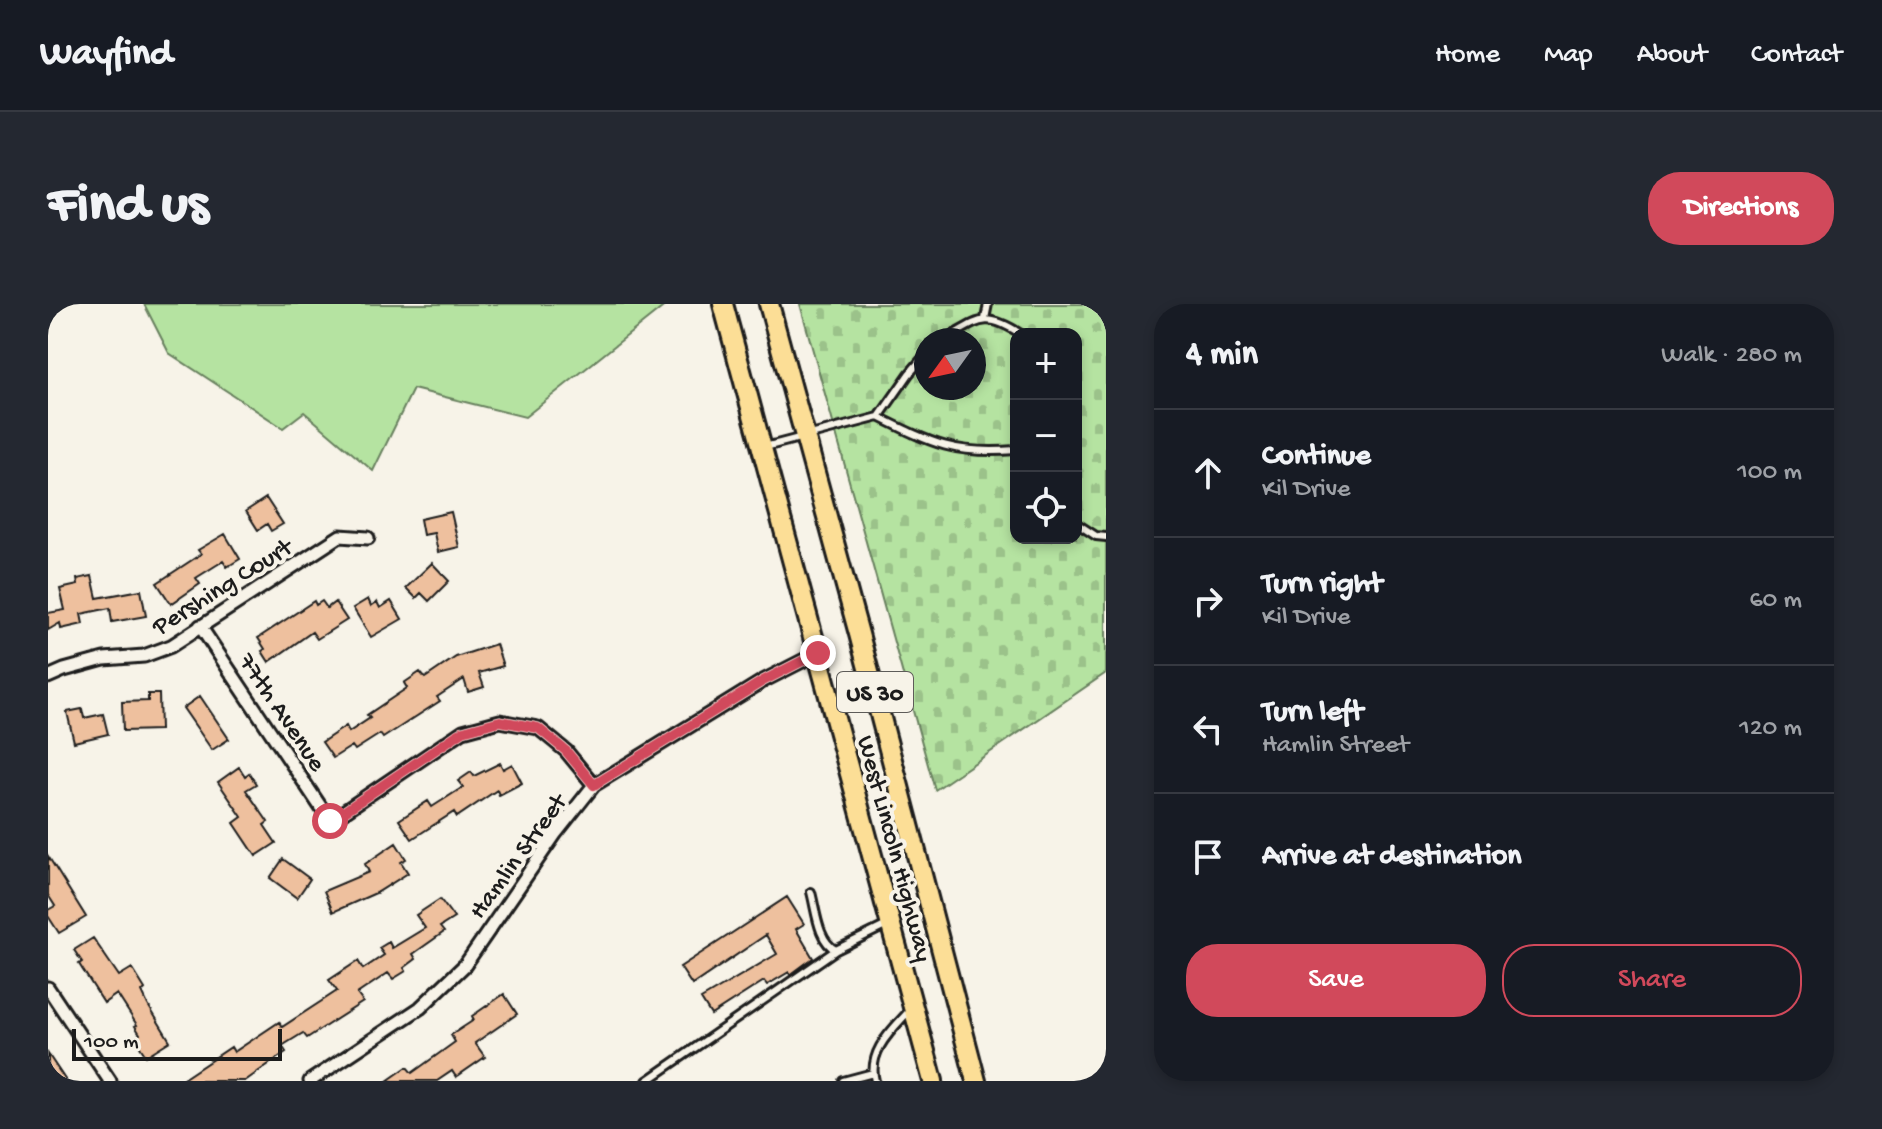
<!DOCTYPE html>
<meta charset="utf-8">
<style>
:root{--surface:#171b24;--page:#242831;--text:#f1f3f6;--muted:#9ea1a6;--line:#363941;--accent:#d1495b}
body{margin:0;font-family:"Gochi Hand",sans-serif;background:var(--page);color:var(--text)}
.controls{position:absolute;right:24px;top:24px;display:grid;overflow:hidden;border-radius:16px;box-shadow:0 4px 12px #0003}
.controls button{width:72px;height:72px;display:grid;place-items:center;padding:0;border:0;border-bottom:2px solid var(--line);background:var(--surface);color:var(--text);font:40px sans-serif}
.compass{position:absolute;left:866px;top:24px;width:72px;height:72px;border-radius:50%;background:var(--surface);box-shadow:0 4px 12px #0003;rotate:237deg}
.scale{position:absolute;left:24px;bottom:20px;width:210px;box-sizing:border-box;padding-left:8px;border:4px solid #1c1c1c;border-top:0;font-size:22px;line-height:28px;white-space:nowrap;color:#1c1c1c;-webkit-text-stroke:6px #f7f3e8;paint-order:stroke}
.stop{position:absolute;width:24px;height:24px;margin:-18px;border:6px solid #d1495b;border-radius:50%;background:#fff}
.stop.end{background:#d1495b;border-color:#fff;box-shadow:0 2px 8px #0008}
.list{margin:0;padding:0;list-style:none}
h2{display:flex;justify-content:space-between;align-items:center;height:104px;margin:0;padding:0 32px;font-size:34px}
h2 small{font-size:26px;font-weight:400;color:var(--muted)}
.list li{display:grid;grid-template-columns:52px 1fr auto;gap:24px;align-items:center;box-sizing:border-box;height:128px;padding:0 32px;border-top:2px solid var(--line)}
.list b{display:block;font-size:30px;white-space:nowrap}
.list p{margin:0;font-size:26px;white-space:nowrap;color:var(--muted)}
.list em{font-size:26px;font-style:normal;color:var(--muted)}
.actions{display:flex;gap:16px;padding:24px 32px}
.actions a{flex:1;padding:18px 0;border:2px solid var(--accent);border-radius:32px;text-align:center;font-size:28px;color:var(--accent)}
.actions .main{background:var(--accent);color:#fff}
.icon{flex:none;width:44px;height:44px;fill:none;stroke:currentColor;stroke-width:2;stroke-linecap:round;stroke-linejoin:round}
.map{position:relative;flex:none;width:1058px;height:777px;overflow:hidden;border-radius:32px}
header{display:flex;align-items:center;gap:48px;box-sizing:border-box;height:112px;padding:0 40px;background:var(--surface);border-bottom:2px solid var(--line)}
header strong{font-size:38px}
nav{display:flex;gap:44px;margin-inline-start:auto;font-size:28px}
.intro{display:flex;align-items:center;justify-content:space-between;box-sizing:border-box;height:192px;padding:0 48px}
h1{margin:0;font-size:56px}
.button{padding:20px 36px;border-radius:32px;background:var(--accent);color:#fff;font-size:28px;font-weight:700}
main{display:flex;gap:48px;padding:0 48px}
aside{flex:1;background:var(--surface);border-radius:32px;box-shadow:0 4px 12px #0003}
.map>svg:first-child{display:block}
</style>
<header>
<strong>Wayfind</strong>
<nav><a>Home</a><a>Map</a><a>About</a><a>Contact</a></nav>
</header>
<div class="intro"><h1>Find us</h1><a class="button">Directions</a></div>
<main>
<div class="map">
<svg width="1058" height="777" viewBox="0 0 1058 777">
<defs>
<pattern id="cemetery-stones" width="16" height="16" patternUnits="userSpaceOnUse" patternTransform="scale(2)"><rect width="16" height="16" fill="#b5e3a1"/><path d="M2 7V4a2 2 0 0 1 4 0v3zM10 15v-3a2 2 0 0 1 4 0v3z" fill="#9bc28a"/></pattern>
</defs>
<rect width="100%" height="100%" fill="#f7f3e8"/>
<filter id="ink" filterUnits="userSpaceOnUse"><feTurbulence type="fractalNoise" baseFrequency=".0125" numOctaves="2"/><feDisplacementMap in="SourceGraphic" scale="16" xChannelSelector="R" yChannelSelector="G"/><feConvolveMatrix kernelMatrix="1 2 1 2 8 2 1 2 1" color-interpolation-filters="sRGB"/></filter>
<g filter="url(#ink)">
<path fill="#b5e3a1" stroke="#68805e" stroke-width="2" d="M 96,0 L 619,0 L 477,113 L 365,85 L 325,167 L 256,108 L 235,124 L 121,49 Z"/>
<path fill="url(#cemetery-stones)" stroke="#68805e" stroke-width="2" fill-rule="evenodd" d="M 752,0 L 1058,0 L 1058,369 L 887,486 ZM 968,30 L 1028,30 L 1028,234 L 968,234 ZM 878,36 L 926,36 L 926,84 L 878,84 Z"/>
<path fill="#eec09e" stroke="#1c1c1c" stroke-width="2" d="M 218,194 L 235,220 L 223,227 L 219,220 L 210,226 L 198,207 Z
M 403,208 L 411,243 L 390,248 L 386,229 L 375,231 L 372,215 Z
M 177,230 L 192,255 L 179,263 L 175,257 L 148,274 L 152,280 L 123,300 L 109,279 L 153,250 L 150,246 Z
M 384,259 L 401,277 L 381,297 L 373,289 L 368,294 L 358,284 Z
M 44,272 L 49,294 L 93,286 L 98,312 L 64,318 L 62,304 L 33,310 L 35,320 L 13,325 L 12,319 L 0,326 L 0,309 L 17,306 L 12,285 L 30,281 L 29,275 Z
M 320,295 L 323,302 L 329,298 L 332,304 L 343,297 L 354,315 L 323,333 L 305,304 Z
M 266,297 L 268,301 L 274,297 L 279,304 L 287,298 L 299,316 L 269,335 L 264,328 L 221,358 L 214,347 L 217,345 L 210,334 Z
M 448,340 L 455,362 L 431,369 L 436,383 L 420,388 L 416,375 L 389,393 L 392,397 L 335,434 L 332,430 L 307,446 L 304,442 L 285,454 L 274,438 L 298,422 L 301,428 L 322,414 L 319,411 L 359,384 L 356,379 L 372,368 L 377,374 L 408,353 Z
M 100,390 L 111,390 L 112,426 L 75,427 L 74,398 L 100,397 Z
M 152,392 L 181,435 L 164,446 L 135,404 Z
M 34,405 L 36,414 L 55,410 L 60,430 L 26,438 L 19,408 Z
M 452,459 L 455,465 L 464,460 L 474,479 L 451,491 L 449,486 L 409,513 L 406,508 L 364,535 L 351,516 L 380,497 L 384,503 L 415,483 L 410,477 L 423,468 L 426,472 Z
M 191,463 L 197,472 L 201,469 L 208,480 L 198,486 L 220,518 L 216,521 L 228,539 L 208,552 L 186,519 L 194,513 L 170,478 Z
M 348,539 L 358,555 L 353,558 L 360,569 L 330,588 L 285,608 L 276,587 L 321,568 L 317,560 Z
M 0,552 L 38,613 L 11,629 L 0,612 L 0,606 L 7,602 L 0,591 Z
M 235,555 L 262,575 L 249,594 L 222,574 Z
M 739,593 L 756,620 L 748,625 L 765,654 L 742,671 L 741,668 L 719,681 L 716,677 L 663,711 L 653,695 L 729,650 L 718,631 L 644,681 L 632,663 Z
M 392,595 L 406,614 L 392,623 L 396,628 L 365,650 L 368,655 L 356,664 L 358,667 L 345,675 L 340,669 L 309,690 L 315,698 L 259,734 L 255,729 L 234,742 L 238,748 L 197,777 L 132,777 L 183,743 L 186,748 L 231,718 L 234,723 L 289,687 L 281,676 L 310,657 L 315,665 L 336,651 L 331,644 L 341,638 L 344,644 L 377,624 L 368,611 Z
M 45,634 L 71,672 L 84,664 L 97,685 L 94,688 L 100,701 L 122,737 L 98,752 L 86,734 L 92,730 L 87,722 L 89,721 L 69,690 L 56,699 L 31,660 L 34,658 L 26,646 Z
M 456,690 L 469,710 L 427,739 L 437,753 L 408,773 L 404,767 L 389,777 L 339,777 L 359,763 L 364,769 L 407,738 L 403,731 L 426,716 L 424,712 Z
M 0,750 L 18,777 L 0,777 Z"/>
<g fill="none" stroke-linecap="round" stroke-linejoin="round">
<g stroke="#1c1c1c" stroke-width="12">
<path id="lane" d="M 937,15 L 940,0
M 896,36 C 931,17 936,6 973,30
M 878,50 L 861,70 L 831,113 C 885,140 907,151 968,146
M 717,143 L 831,113
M 1028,219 L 1048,232 L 1058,233
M 763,588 C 768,606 770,638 788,646 L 839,621
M 599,777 L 788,646
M 795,777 L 825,769
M 827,777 C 819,747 845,725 862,706"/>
</g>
<g stroke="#1c1c1c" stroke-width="17">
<path id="street" d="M 152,322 L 282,517 L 415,427 L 452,417 L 490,424 L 518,447 L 546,481
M 0,373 L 16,366 L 56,355 L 96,352 L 123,342 L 292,232 L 320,234
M 0,684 L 62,777
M 262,777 L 372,704 L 417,661 L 508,529 L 546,481 L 715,377 L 770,349"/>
</g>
<g stroke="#1c1c1c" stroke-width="24">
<path id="primary" d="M 675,0 L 885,777
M 721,0 L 811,330 L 928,777"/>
</g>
<use href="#lane" stroke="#f7f3e8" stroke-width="6"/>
<use href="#street" stroke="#f7f3e8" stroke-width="11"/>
<use href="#primary" stroke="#fcde96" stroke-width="18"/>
</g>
</g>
<g fill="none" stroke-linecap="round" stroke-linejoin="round" filter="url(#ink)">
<path stroke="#d1495b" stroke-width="10" d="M 282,517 L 415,427 L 452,417 L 490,424 L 518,447 L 546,481 L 715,377 L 770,349"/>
</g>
<g text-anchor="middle" stroke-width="8" stroke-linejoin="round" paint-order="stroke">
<rect fill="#f7f3e8" stroke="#5e5c59" stroke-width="2" x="789" y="368" width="76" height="40" rx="6"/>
<g font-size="24" font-weight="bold" fill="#1c1c1c">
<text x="827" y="396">US 30</text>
</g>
<g font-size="26" fill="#1c1c1c" stroke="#f7f3e8">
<text transform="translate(173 281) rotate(-32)" y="9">Pershing Court</text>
<text transform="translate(236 407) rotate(56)" y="9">77th Avenue</text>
<text transform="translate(849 544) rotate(75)" y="9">West Lincoln Highway</text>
<text transform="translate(468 551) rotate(-54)" y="9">Hamlin Street</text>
</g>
</g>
</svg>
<div class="controls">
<button>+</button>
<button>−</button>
<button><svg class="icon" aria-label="locate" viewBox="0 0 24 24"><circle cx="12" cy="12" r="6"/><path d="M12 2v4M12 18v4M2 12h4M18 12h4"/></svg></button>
</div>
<svg class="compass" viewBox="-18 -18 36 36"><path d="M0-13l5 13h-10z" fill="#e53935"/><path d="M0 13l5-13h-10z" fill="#9ea1a6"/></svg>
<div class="scale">100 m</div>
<div class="stop" style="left:282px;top:517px"></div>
<div class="stop end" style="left:770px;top:349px"></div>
</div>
<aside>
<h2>4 min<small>Walk · 280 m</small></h2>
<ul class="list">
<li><svg class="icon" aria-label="ahead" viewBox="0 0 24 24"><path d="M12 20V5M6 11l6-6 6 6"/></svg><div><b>Continue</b><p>Kil Drive</p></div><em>100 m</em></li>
<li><svg class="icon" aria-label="right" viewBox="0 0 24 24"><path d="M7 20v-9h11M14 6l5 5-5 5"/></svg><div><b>Turn right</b><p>Kil Drive</p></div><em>60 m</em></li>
<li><svg class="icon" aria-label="left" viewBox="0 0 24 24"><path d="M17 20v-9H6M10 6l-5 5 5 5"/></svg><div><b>Turn left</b><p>Hamlin Street</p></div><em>120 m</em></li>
<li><svg class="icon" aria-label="arrive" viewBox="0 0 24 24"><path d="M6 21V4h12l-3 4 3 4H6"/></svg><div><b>Arrive at destination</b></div></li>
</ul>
<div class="actions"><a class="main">Save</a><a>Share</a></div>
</aside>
</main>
